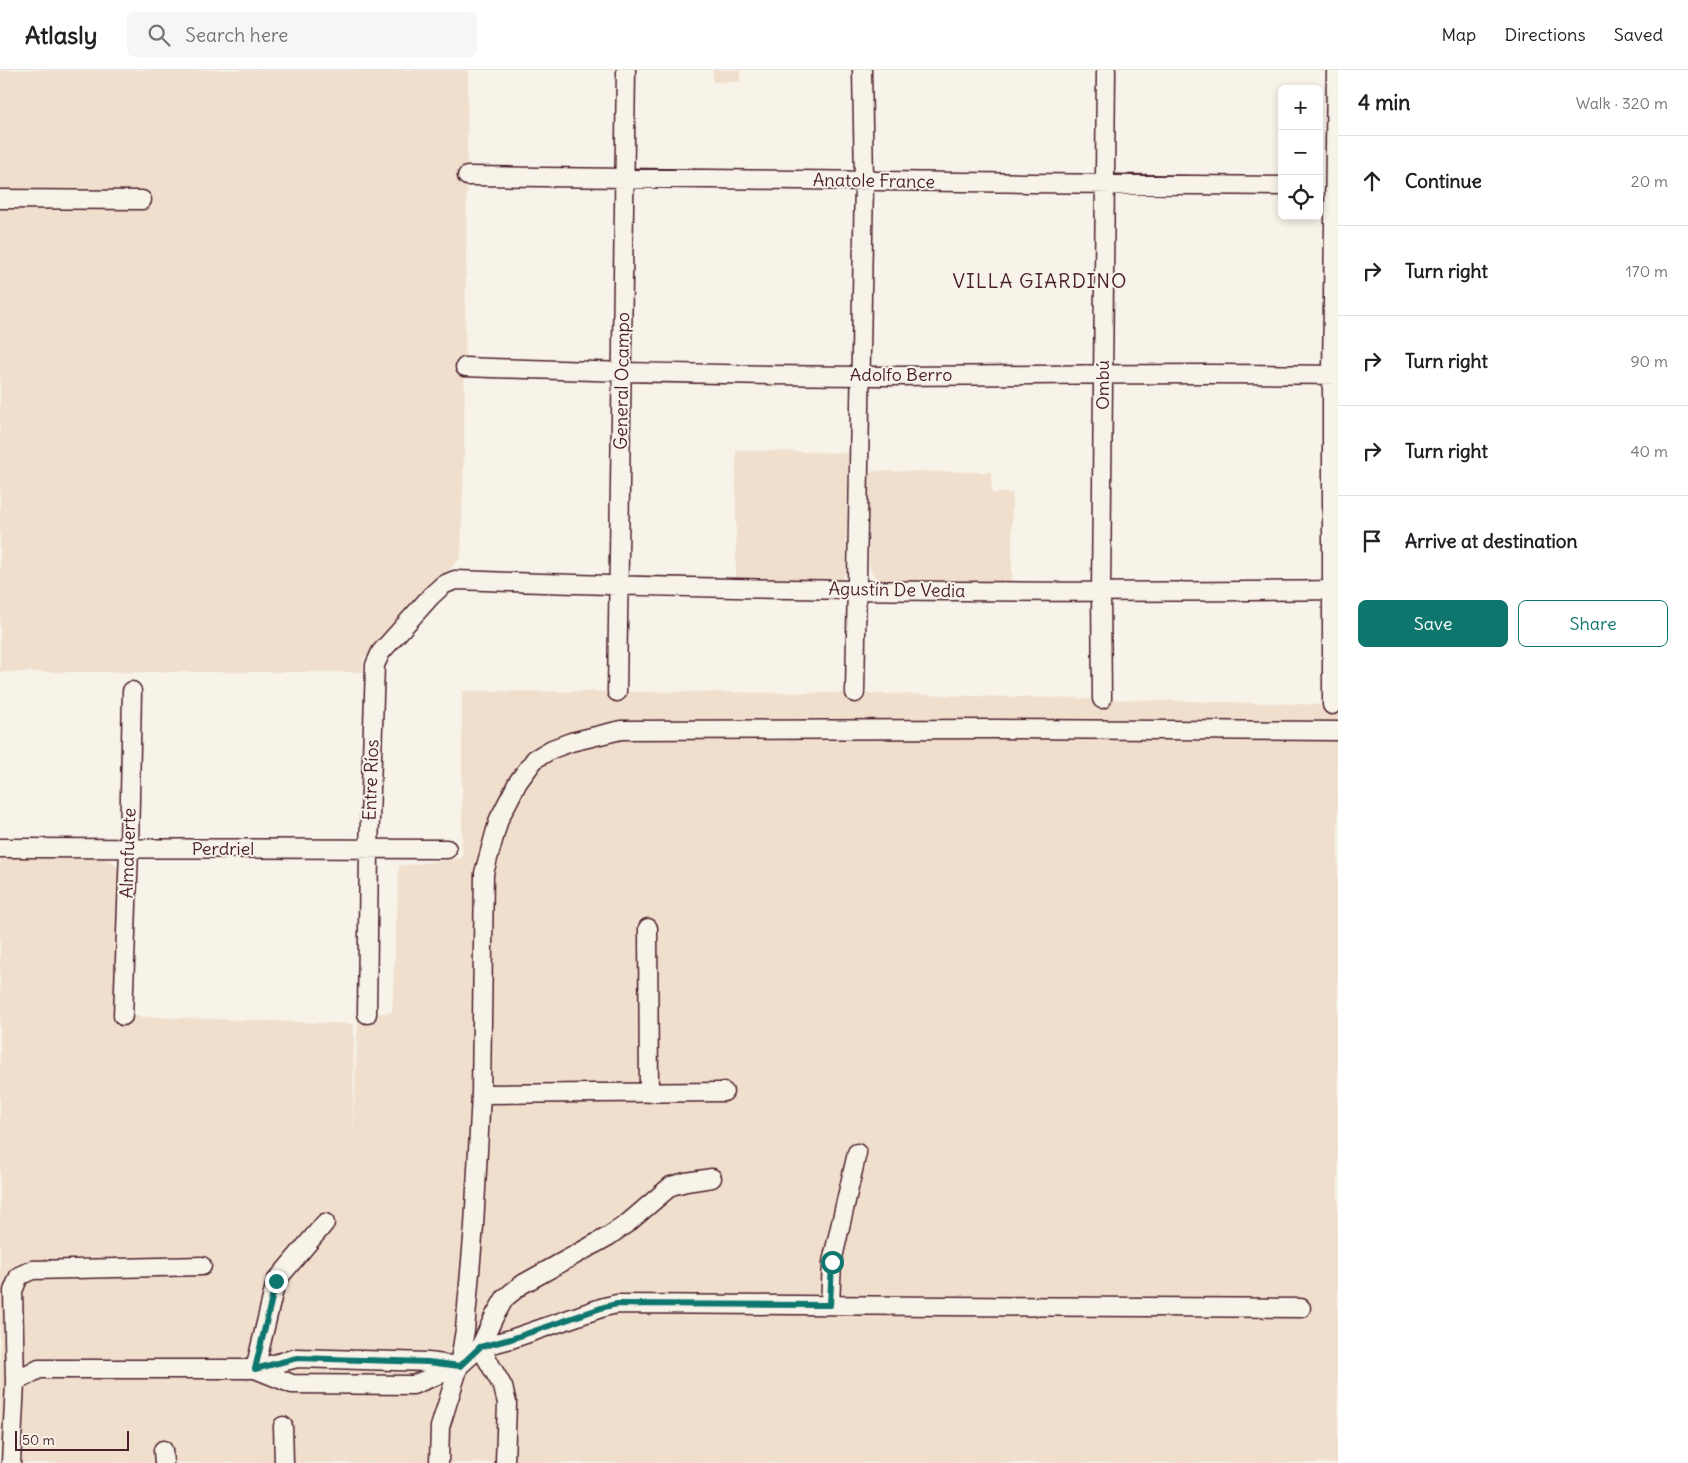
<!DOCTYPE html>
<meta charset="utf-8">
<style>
:root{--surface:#fff;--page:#f6f6f6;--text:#202124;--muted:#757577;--line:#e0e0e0;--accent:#0f766e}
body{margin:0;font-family:Delius,sans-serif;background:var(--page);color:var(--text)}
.controls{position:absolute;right:15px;top:15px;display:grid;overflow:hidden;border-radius:8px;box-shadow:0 2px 8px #0003}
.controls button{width:45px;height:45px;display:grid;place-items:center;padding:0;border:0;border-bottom:1px solid var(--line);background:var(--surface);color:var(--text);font:25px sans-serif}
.scale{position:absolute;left:15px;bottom:12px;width:114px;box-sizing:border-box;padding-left:5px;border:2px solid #4a1f2b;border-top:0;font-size:14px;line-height:18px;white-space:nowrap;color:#4a1f2b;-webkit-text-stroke:4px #f7f3e8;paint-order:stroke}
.stop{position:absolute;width:15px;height:15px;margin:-11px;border:4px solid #0f766e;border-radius:50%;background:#fff}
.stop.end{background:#0f766e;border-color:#fff;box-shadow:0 1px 5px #0008}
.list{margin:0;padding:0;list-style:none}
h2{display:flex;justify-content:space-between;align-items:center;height:65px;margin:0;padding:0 20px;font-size:21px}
h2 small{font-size:16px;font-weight:400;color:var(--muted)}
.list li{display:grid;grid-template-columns:32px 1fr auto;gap:15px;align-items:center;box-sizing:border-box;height:90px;padding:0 20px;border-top:1px solid var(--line)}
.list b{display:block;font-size:19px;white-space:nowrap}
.list em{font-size:16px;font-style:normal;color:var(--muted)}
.actions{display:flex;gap:10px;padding:15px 20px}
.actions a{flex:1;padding:11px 0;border:1px solid var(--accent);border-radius:8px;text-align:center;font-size:18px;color:var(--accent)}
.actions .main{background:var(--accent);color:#fff}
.icon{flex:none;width:28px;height:28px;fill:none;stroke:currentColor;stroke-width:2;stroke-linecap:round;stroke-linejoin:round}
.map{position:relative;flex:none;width:1338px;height:1393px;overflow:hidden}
header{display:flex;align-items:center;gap:30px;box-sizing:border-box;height:70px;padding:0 25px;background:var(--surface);border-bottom:1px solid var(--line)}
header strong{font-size:24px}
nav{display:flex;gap:28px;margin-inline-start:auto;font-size:18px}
.search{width:350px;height:45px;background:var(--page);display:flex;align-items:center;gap:12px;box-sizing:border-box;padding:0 18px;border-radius:8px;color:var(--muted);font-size:19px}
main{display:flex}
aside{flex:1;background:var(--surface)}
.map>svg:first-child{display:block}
</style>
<header>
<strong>Atlasly</strong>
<div class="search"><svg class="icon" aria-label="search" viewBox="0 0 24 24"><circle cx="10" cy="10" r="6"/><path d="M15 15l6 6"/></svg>Search here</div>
<nav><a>Map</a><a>Directions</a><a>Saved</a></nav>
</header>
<main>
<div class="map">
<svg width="1338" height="1393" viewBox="0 0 1338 1393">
<rect width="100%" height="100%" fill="#f7f3e8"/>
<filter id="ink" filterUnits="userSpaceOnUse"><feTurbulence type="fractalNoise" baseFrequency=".02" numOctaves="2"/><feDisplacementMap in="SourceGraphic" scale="10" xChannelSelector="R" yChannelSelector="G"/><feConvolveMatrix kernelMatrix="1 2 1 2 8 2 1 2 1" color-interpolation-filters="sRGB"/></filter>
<g filter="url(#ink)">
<path fill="#f1dfce" d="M 0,0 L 468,0 L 464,384 L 461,487 L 363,590 L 363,602 L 0,602 Z
M 713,0 L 740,0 L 740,12 L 713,12 Z
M 736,380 L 848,383 L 846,501 L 843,508 L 837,513 L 736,511 Z
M 869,401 L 991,402 L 992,423 L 1012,423 L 1012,513 L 885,512 L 876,508 L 871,501 L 869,492 Z
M 462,621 L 855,623 L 1338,635 L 1338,1393 L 0,1393 L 0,787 L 98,787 L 108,790 L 128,803 L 123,946 L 354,954 L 353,1064 L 358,945 L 392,942 L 399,796 L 462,788 Z"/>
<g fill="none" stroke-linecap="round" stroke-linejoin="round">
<g stroke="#4a1f2b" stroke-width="21">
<path id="minor" d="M 467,106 L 1282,116
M 0,129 L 142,130
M 465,297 C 596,302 728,305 860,306 C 1019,306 1179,302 1338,305
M 617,622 L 626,0
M 855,623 L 864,110 L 862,0
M 1102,629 L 1101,522 L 1106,0
M 1332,635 L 1332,304 L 1336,0
M 0,778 L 447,779
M 648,858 L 649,1023
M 367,944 L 369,780 L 375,595 L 381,582 L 431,526 L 443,515 L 455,510 C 749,521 1044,524 1338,520
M 123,946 L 129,779 L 132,621
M 481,1024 L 724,1022
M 830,1235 L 832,1192 L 857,1083
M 459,1296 L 428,1292 L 297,1288 L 255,1299 L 292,1314 L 413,1315 L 459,1296 L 480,1277 L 511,1269 L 604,1237 L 617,1234 L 1301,1238
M 15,1312 L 13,1221 L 19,1206 L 32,1200 L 202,1196
M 283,1356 L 284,1393
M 163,1380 L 164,1393
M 11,1393 L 15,1312 L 39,1299 L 255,1299 L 276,1211 L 325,1153
M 439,1393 L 440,1357 L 459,1296 L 465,1260 L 474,1156 L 481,1024 L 484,803 L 499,749 L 518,712 L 535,689 L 552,679 L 571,672 L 621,660 L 996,659 L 1338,661
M 505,1393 L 507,1333 L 503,1317 L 480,1277 L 495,1245 L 505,1228 L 521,1215 L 609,1166 L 629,1152 L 671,1116 L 686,1112 L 712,1108"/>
</g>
<use href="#minor" stroke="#f7f3e8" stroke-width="18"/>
</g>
</g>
<g fill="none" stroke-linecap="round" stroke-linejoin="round" filter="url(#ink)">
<path stroke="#0f766e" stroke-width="6" d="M 276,1211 L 255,1299 L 297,1288 L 428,1292 L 460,1296 L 480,1277 L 511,1269 L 604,1237 L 617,1234 L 830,1235 L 832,1192"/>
</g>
<g text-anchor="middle" stroke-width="4" stroke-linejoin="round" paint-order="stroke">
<g font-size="18" fill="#4a1f2b" stroke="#f7f3e8">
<text transform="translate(874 111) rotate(1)" y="6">Anatole France</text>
<text x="901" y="311">Adolfo Berro</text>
<text transform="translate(622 311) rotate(-89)" y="6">General Ocampo</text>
<text transform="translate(1103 315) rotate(-90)" y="6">Ombú</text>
<text transform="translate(897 520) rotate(1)" y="6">Agustín De Vedia</text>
<text transform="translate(371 710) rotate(-88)" y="6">Entre Ríos</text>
<text x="223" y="785">Perdriel</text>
<text transform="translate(128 783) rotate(-88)" y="6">Almafuerte</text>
</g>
<g font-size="20" letter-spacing="1" fill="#4a1f2b" stroke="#f7f3e8">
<text x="1040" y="218">VILLA GIARDINO</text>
</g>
</g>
</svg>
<div class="controls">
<button>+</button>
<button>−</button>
<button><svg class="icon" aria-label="locate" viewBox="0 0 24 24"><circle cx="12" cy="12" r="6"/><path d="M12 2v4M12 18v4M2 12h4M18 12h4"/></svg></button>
</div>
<div class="scale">50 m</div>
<div class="stop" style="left:832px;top:1192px"></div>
<div class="stop end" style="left:276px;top:1211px"></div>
</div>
<aside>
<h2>4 min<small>Walk · 320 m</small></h2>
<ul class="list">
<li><svg class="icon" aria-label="ahead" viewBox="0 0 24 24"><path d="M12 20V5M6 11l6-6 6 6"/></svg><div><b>Continue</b></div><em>20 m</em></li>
<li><svg class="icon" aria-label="right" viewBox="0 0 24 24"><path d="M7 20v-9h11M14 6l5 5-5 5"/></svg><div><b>Turn right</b></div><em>170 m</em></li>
<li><svg class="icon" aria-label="right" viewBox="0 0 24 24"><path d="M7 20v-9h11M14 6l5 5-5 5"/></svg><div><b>Turn right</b></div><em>90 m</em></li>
<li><svg class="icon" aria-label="right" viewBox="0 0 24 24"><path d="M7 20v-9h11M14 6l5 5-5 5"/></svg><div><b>Turn right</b></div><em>40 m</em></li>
<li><svg class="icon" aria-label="arrive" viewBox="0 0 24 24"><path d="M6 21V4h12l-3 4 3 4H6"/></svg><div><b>Arrive at destination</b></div></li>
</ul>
<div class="actions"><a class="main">Save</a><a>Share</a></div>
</aside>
</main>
